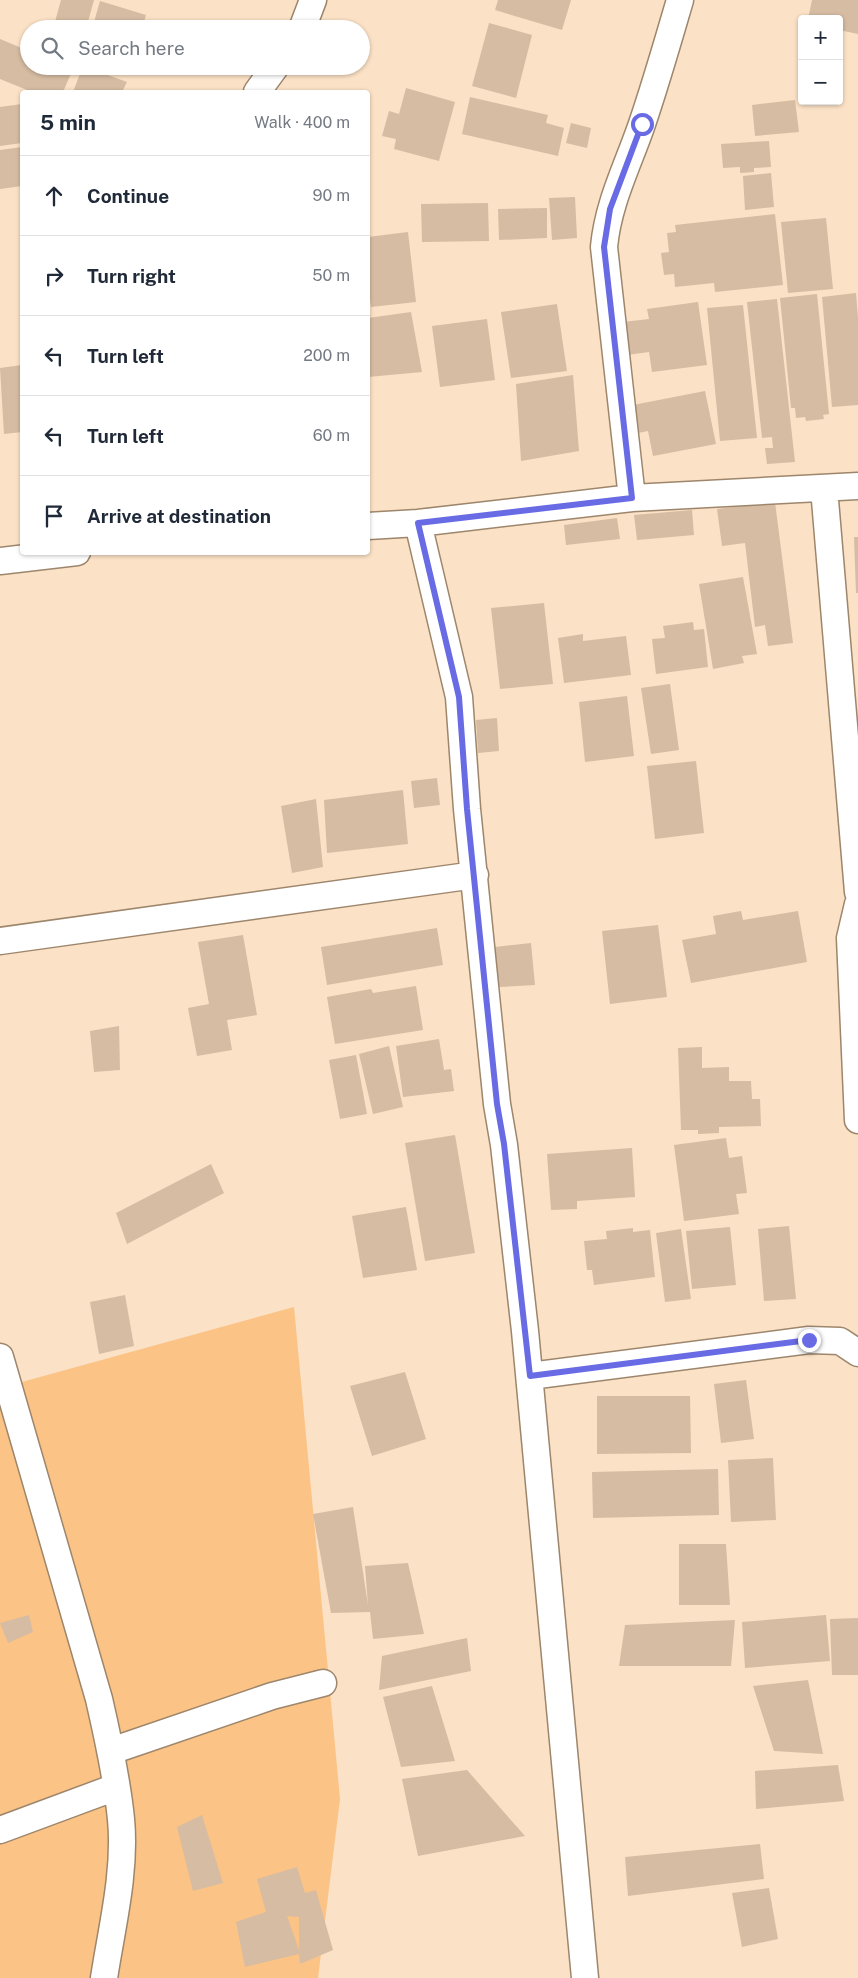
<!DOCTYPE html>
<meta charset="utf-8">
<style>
:root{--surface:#fff;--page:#f6f6f7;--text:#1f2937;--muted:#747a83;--line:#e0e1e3}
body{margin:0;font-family:"Public Sans",sans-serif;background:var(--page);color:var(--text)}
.controls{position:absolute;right:15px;top:15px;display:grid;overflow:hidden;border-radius:5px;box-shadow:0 1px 4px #0004}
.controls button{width:45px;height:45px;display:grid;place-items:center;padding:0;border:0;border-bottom:1px solid var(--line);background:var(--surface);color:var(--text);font:25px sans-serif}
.stop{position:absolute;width:15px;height:15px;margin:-11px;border:4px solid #696be4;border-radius:50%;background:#fff}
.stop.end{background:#696be4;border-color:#fff;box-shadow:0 1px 5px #0008}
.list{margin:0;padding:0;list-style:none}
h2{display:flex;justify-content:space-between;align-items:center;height:65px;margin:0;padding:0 20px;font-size:21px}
h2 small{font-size:16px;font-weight:400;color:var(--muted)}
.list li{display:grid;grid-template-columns:32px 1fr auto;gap:15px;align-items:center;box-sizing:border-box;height:80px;padding:0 20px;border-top:1px solid var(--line)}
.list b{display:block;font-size:19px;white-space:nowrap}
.list em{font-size:16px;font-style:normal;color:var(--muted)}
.icon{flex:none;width:28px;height:28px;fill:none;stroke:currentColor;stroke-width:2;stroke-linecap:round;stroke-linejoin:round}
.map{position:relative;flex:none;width:858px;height:1978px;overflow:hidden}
.search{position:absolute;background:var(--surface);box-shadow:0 1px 4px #0004;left:20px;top:20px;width:350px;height:55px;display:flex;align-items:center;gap:12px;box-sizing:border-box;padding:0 18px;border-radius:28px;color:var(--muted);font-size:19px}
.panel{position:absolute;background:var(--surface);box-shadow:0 1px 4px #0004;left:20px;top:90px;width:350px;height:465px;border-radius:5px}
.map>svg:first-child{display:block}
</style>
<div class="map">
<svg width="858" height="1978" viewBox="0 0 858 1978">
<rect width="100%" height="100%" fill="#fbe1c5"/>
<path fill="#fbc385" d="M 294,1307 L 340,1799 L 318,1978 L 0,1978 L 0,1388 Z"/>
<path fill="#d6bca2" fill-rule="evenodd" d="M 61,0 L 94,0 L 86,29 L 53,29 Z
M 498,0 L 571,0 L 562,30 L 495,10 Z
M 812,0 L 858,0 L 858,34 L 839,30 L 839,19 L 808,19 Z
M 100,1 L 146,15 L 142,29 L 92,29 Z
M 489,23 L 532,35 L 516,98 L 472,86 Z
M 0,39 L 29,51 L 29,66 L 65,66 L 73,69 L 63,92 L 32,92 L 0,79 Z
M 83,66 L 127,82 L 122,92 L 73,92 Z
M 406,88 L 455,102 L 439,161 L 394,149 L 396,139 L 382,136 L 389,111 L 399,114 Z
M 470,97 L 548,115 L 546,123 L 564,128 L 558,156 L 462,134 Z
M 795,100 L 799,132 L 755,136 L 752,105 Z
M 22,104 L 22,143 L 0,146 L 0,107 Z
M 571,123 L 591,128 L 587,148 L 566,143 Z
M 769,141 L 771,167 L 754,168 L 754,172 L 740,173 L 740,167 L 723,168 L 721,144 Z
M 22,147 L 22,186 L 0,189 L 0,150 Z
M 771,173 L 774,207 L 745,210 L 743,176 Z
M 575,197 L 577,238 L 552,240 L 549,198 Z
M 488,203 L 489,241 L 422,242 L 421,204 Z
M 547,208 L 547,238 L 499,240 L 498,209 Z
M 775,214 L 783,285 L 715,292 L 714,283 L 675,287 L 674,274 L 664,275 L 661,253 L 669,252 L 667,233 L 676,232 L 675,225 Z
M 826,218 L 833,289 L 788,293 L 781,222 Z
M 408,232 L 416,302 L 371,307 L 368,283 L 368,237 Z
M 856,293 L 858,318 L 858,405 L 832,407 L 822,297 Z
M 817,294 L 829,414 L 823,415 L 824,419 L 806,421 L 805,417 L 796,418 L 795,408 L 791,408 L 780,298 Z
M 777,299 L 795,462 L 767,464 L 765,448 L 773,448 L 772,437 L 762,438 L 747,302 Z
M 698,302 L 707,365 L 652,372 L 649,352 L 627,355 L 623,322 L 649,319 L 647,309 Z
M 557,304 L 567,371 L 511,378 L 501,312 Z
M 743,305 L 757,438 L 720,441 L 707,308 Z
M 411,312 L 422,372 L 368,377 L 368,318 Z
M 487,319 L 495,380 L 440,387 L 432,326 Z
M 22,365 L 22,432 L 4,434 L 0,368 Z
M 573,375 L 579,451 L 521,461 L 516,384 Z
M 705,391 L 716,444 L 653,456 L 648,431 L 638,433 L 633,405 Z
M 775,502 L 793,643 L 768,646 L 765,625 L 755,627 L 745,543 L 722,546 L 717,509 Z
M 692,510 L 694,535 L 637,540 L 634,515 Z
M 617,518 L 620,539 L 566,545 L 564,525 Z
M 854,537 L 858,537 L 858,593 L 856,593 Z
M 743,577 L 757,654 L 742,656 L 744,663 L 713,669 L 699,584 Z
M 544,603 L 553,684 L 500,689 L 491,608 Z
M 693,622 L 694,630 L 704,629 L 708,667 L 656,674 L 652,639 L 665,638 L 663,626 Z
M 583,634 L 583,641 L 626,636 L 631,675 L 564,683 L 558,638 Z
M 670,684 L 679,750 L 651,754 L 641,688 Z
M 627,696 L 634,756 L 585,762 L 579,702 Z
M 497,718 L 499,751 L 478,753 L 476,720 Z
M 696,761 L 704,833 L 655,839 L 647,766 Z
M 437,778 L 440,805 L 414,808 L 411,781 Z
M 403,790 L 408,844 L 327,853 L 324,800 Z
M 316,799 L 323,867 L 292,873 L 281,806 Z
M 741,911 L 743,920 L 798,911 L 807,962 L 691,983 L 682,940 L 716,934 L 713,916 Z
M 658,925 L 667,997 L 610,1004 L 602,931 Z
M 437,928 L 443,965 L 327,985 L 321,947 Z
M 243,935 L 257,1015 L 227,1020 L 232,1050 L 197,1056 L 188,1008 L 209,1004 L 198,942 Z
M 531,943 L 535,985 L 499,987 L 495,947 Z
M 416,986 L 423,1030 L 335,1044 L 327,997 L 371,989 L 373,993 Z
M 119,1026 L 120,1070 L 94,1072 L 90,1031 Z
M 439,1039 L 444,1070 L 451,1069 L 454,1091 L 403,1097 L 396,1046 Z
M 389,1046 L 403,1107 L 373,1114 L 359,1054 Z
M 702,1047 L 702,1068 L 729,1067 L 729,1081 L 751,1081 L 752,1099 L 760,1099 L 761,1126 L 719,1127 L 719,1133 L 698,1134 L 698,1130 L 681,1130 L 678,1048 Z
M 356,1055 L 367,1114 L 340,1119 L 329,1060 Z
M 455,1135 L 475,1253 L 425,1261 L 405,1143 Z
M 726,1138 L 729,1158 L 742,1156 L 747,1193 L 736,1194 L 739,1214 L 684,1221 L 674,1145 Z
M 632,1148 L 635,1197 L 577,1201 L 577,1209 L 551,1210 L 547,1154 Z
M 211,1164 L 224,1193 L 127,1244 L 116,1213 Z
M 406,1207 L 417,1270 L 363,1278 L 352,1216 Z
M 789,1226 L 796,1299 L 764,1301 L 758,1229 Z
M 730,1227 L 736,1285 L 692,1289 L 686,1231 Z
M 633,1228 L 633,1232 L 650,1230 L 655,1277 L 594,1285 L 592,1270 L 587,1270 L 584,1241 L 607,1239 L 606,1231 Z
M 681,1229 L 691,1299 L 665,1302 L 656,1233 Z
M 125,1295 L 134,1346 L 99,1354 L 90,1302 Z
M 405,1372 L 426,1439 L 372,1456 L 350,1386 Z
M 746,1380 L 754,1439 L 721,1443 L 714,1384 Z
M 597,1396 L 690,1396 L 691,1453 L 597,1454 Z
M 773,1458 L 776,1520 L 731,1522 L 728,1460 Z
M 718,1469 L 719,1515 L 593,1518 L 592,1472 Z
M 353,1507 L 368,1605 L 365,1566 L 408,1563 L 424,1634 L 373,1639 L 370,1612 L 331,1613 L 313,1514 Z
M 679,1544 L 726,1544 L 730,1605 L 679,1605 Z
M 29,1615 L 33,1632 L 8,1643 L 0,1623 Z
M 826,1615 L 830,1661 L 745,1668 L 742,1622 Z
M 858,1618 L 858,1675 L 832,1675 L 830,1619 Z
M 735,1620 L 731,1666 L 619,1666 L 625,1625 Z
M 467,1638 L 471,1671 L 379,1690 L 382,1656 Z
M 808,1680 L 823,1754 L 774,1751 L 753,1686 Z
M 432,1686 L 455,1761 L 401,1767 L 383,1697 Z
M 838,1765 L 844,1801 L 756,1809 L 755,1771 Z
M 467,1770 L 525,1836 L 418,1856 L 402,1779 Z
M 202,1815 L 223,1883 L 193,1891 L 177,1827 Z
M 760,1844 L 764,1879 L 628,1896 L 625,1857 Z
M 297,1867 L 305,1893 L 316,1890 L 333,1950 L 300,1964 L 299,1954 L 245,1967 L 236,1922 L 266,1912 L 257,1879 ZM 287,1916 L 299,1917 L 299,1950 Z
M 769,1888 L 778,1939 L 742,1947 L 732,1893 Z"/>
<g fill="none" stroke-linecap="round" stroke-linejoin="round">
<g stroke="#9d866c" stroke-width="29">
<path id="minor" d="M 302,29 L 313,0
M 257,92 L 276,66
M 824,488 L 858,892
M 632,498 L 604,247 C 608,203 628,165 642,124 C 656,83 668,41 680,0
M 418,523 L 459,697 L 467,809 L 497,1104 L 504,1145 L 525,1331 L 585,1978
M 368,526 L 418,523 L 632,498 L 858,486
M 0,561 L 77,552
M 858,904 L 850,938 L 858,1120
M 0,941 L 475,875
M 0,1357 L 99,1699 C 108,1738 117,1779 121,1819 C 126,1872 112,1926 104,1978
M 530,1376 L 809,1340 L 840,1341 L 858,1353
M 111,1751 L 272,1696 L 323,1683
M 0,1830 L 116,1787"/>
</g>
<use href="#minor" stroke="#fff" stroke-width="26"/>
</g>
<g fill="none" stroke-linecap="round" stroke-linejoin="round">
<path stroke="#696be4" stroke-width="6" d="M 642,124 L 610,209 L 604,247 L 632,498 L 418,523 L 459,697 L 467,809 L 497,1104 L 504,1144 L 530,1376 L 809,1340"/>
</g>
</svg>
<div class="controls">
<button>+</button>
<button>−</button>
</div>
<div class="stop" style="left:642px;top:124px"></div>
<div class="stop end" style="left:809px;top:1340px"></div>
<div class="search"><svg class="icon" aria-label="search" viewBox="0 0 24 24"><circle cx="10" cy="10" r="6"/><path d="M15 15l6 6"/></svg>Search here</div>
<section class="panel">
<h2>5 min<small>Walk · 400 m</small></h2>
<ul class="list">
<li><svg class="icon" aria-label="ahead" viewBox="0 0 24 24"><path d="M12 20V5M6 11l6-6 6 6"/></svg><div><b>Continue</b></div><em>90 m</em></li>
<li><svg class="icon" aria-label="right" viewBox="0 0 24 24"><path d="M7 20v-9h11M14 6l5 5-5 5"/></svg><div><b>Turn right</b></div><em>50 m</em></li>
<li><svg class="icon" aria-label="left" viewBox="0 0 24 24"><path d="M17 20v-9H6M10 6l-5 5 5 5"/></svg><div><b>Turn left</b></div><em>200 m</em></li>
<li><svg class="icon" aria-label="left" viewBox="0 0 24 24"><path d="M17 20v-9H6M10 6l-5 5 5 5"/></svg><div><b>Turn left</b></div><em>60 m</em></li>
<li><svg class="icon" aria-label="arrive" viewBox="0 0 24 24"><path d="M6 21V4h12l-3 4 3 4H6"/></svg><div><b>Arrive at destination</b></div></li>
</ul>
</section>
</div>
